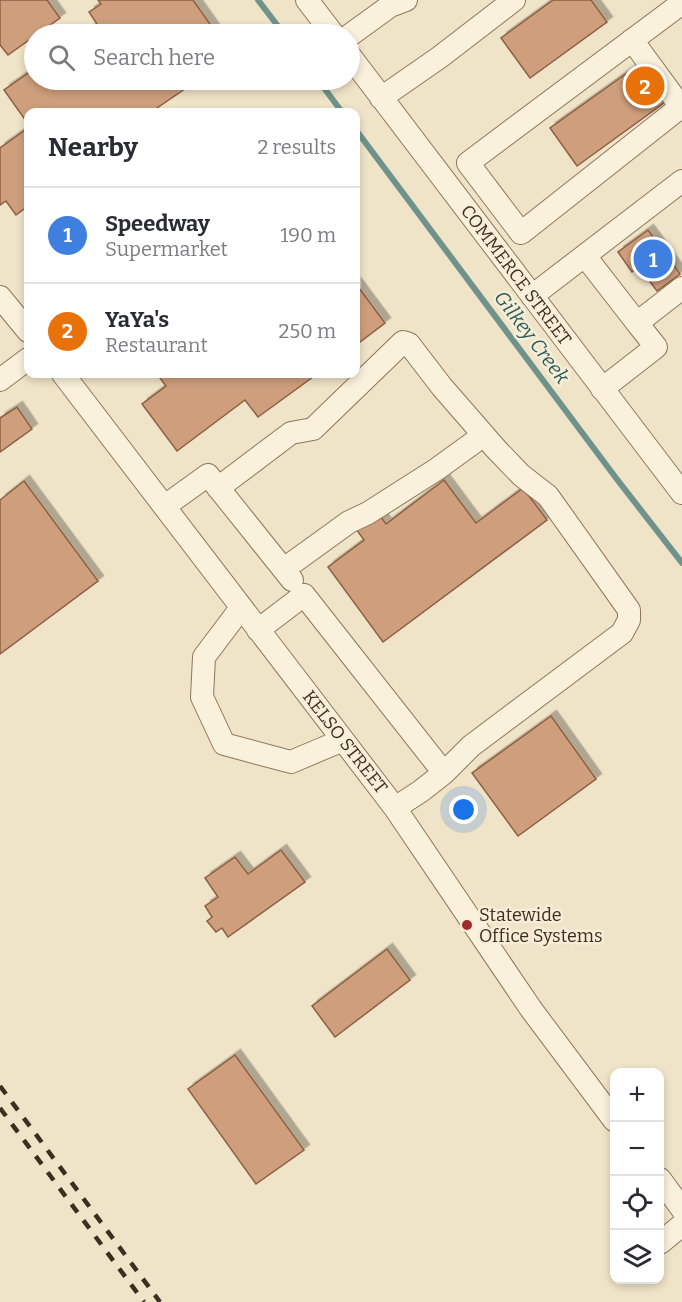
<!DOCTYPE html>
<meta charset="utf-8">
<style>
:root{--surface:#fff;--page:#f2f2f3;--text:#2b2b33;--muted:#7c7c81;--line:#e1e1e2;--accent:#9e2a2b}
body{margin:0;font-family:Bitter,serif;background:var(--page);color:var(--text)}
.controls{position:absolute;right:18px;bottom:18px;display:grid;overflow:hidden;border-radius:12px;box-shadow:0 3px 9px #0003}
.controls button{width:54px;height:54px;display:grid;place-items:center;padding:0;border:0;border-bottom:2px solid var(--line);background:var(--surface);color:var(--text);font:30px sans-serif}
.you{position:absolute;left:464px;top:810px;width:21px;height:21px;margin:-15px;border:4px solid #fff;border-radius:50%;background:#1a73e8;box-shadow:0 0 0 9px #1a73e833}
.badge{display:grid;place-items:center;width:39px;height:39px;border-radius:50%;background:var(--accent);color:#fff;font-size:20px;font-weight:700}
.pin{position:absolute;translate:-50% -50%;border:3px solid #fff;box-shadow:0 2px 6px #0006}
.list{margin:0;padding:0;list-style:none}
h2{display:flex;justify-content:space-between;align-items:center;height:78px;margin:0;padding:0 24px;font-size:26px}
h2 small{font-size:20px;font-weight:400;color:var(--muted)}
.list li{display:grid;grid-template-columns:39px 1fr auto;gap:18px;align-items:center;box-sizing:border-box;height:96px;padding:0 24px;border-top:2px solid var(--line)}
.list b{display:block;font-size:22px;white-space:nowrap}
.list p{margin:0;font-size:20px;white-space:nowrap;color:var(--muted)}
.list em{font-size:20px;font-style:normal;color:var(--muted)}
.icon{flex:none;width:33px;height:33px;fill:none;stroke:currentColor;stroke-width:2;stroke-linecap:round;stroke-linejoin:round}
.map{position:relative;flex:none;width:682px;height:1302px;overflow:hidden}
.search{position:absolute;background:var(--surface);box-shadow:0 3px 9px #0003;left:24px;top:24px;width:336px;height:66px;display:flex;align-items:center;gap:15px;box-sizing:border-box;padding:0 21px;border-radius:33px;color:var(--muted);font-size:22px}
.panel{position:absolute;background:var(--surface);box-shadow:0 3px 9px #0003;left:24px;top:108px;width:336px;height:270px;border-radius:12px}
.map>svg:first-child{display:block}
</style>
<div class="map">
<svg width="682" height="1302" viewBox="0 0 682 1302">
<defs>
<filter id="shadow"><feDropShadow dx="5.5" dy="-5.5" stdDeviation="0" flood-color="#0004"/></filter>
</defs>
<rect width="100%" height="100%" fill="#f0e4c8"/>
<g fill="none" stroke-linecap="round" stroke-linejoin="round">
<path stroke="#6f938a" stroke-width="6" d="M 258,0 L 284,34
M 318,80 L 342,112
M 356,130 L 616,478 L 682,563"/>
</g>
<path fill="#cf9f7d" stroke="#8d5f41" stroke-width="1.5" filter="url(#shadow)" d="M 0,0 L 47,0 L 60,18 L 8,55 L 0,45 Z
M 98,0 L 193,0 L 217,34 L 83,34 L 97,24 L 89,12 L 101,4 Z
M 553,0 L 591,0 L 607,22 L 530,78 L 501,38 Z
M 641,63 L 668,100 L 577,166 L 550,128 Z
M 34,69 L 34,80 L 198,80 L 151,112 L 28,112 L 28,124 L 4,90 Z
M 28,128 L 28,206 L 16,215 L 6,201 L 0,205 L 0,148 Z
M 648,230 L 680,274 L 657,291 L 639,267 L 632,272 L 618,252 Z
M 356,284 L 385,323 L 356,345 Z
M 157,374 L 317,374 L 258,417 L 245,400 L 177,451 L 142,404 L 166,386 Z
M 17,407 L 32,429 L 0,452 L 0,418 Z
M 444,480 L 476,523 L 523,488 L 547,520 L 383,642 L 328,567 L 364,540 L 356,529 L 378,513 L 386,524 Z
M 24,481 L 98,581 L 0,654 L 0,500 Z
M 551,716 L 596,779 L 518,836 L 472,773 Z
M 281,850 L 305,882 L 228,937 L 222,928 L 216,932 L 207,921 L 212,917 L 205,906 L 218,897 L 205,878 L 235,857 L 248,874 Z
M 387,949 L 410,980 L 335,1037 L 312,1006 Z
M 235,1055 L 304,1150 L 256,1184 L 188,1089 Z"/>
<g fill="none" stroke-linecap="round" stroke-linejoin="round">
<g stroke="#8d765c" stroke-width="24">
<path id="minor" d="M 307,0 L 333,34
M 682,3 L 468,163 L 521,233 L 682,106
M 350,35 L 390,6 L 406,0
M 632,40 L 681,107
M 350,56 L 682,493
M 381,98 L 440,57 L 514,0
M 585,256 L 637,323 L 682,288
M 532,296 L 682,181
M 0,297 L 28,331
M 63,374 L 395,808 L 531,1009 L 614,1120
M 0,380 L 28,359
M 602,389 L 656,347 L 637,323
M 218,488 L 291,433 L 313,429 L 403,342 L 409,344 L 442,387 L 496,449 L 521,475 L 548,496 L 629,610 L 629,620 L 622,633 L 471,746 L 444,773
M 165,506 L 208,475 L 292,580
M 284,569 L 349,522 L 368,513 L 437,469 L 484,435
M 241,608 L 204,657 L 202,697 L 224,744 L 291,762 L 343,740
M 258,630 L 304,595 L 444,773 L 421,791 L 395,808
M 660,1179 L 682,1209
M 660,1243 L 682,1225"/>
</g>
<use href="#minor" stroke="#faf1dc" stroke-width="22"/>
<path stroke="#3d2e20" stroke-width="4.5" stroke-dasharray="10 10" stroke-linecap="butt" d="M 0,1086 L 160,1302
M 0,1108 L 144,1302"/>
</g>
<circle fill="#9e2a2b" stroke="#f7eed8" stroke-width="2" cx="467" cy="925" r="6"/>
<g text-anchor="middle" stroke-width="5" stroke-linejoin="round" paint-order="stroke">
<g font-size="18" fill="#3d2e20" stroke="#f7eed8">
<text transform="translate(516 275) rotate(53)" y="6">COMMERCE STREET</text>
<text transform="translate(345 742) rotate(52)" y="6">KELSO STREET</text>
</g>
<g font-size="18" fill="#3d2e20" stroke="#f7eed8" text-anchor="start">
<text x="479" y="921">Statewide<tspan x="479" dy="21">Office Systems</tspan></text>
</g>
<g font-size="20" font-style="italic" fill="#2f5d5a" stroke="#f7eed8">
<text transform="translate(532 337) rotate(53)" y="7">Gilkey Creek</text>
</g>
</g>
</svg>
<div class="controls">
<button>+</button>
<button>−</button>
<button><svg class="icon" aria-label="locate" viewBox="0 0 24 24"><circle cx="12" cy="12" r="6"/><path d="M12 2v4M12 18v4M2 12h4M18 12h4"/></svg></button>
<button><svg class="icon" aria-label="layers" viewBox="0 0 24 24"><path d="M12 4l9 5-9 5-9-5zM3 14l9 5 9-5"/></svg></button>
</div>
<div class="you"></div>
<div class="pin badge" style="left:653px;top:259px;background:#3f7fe0">1</div>
<div class="pin badge" style="left:645px;top:86px;background:#e8710a">2</div>
<div class="search"><svg class="icon" aria-label="search" viewBox="0 0 24 24"><circle cx="10" cy="10" r="6"/><path d="M15 15l6 6"/></svg>Search here</div>
<section class="panel">
<h2>Nearby<small>2 results</small></h2>
<ul class="list">
<li><span class="badge" style="background:#3f7fe0">1</span><div><b>Speedway</b><p>Supermarket</p></div><em>190 m</em></li>
<li><span class="badge" style="background:#e8710a">2</span><div><b>YaYa's</b><p>Restaurant</p></div><em>250 m</em></li>
</ul>
</section>
</div>
